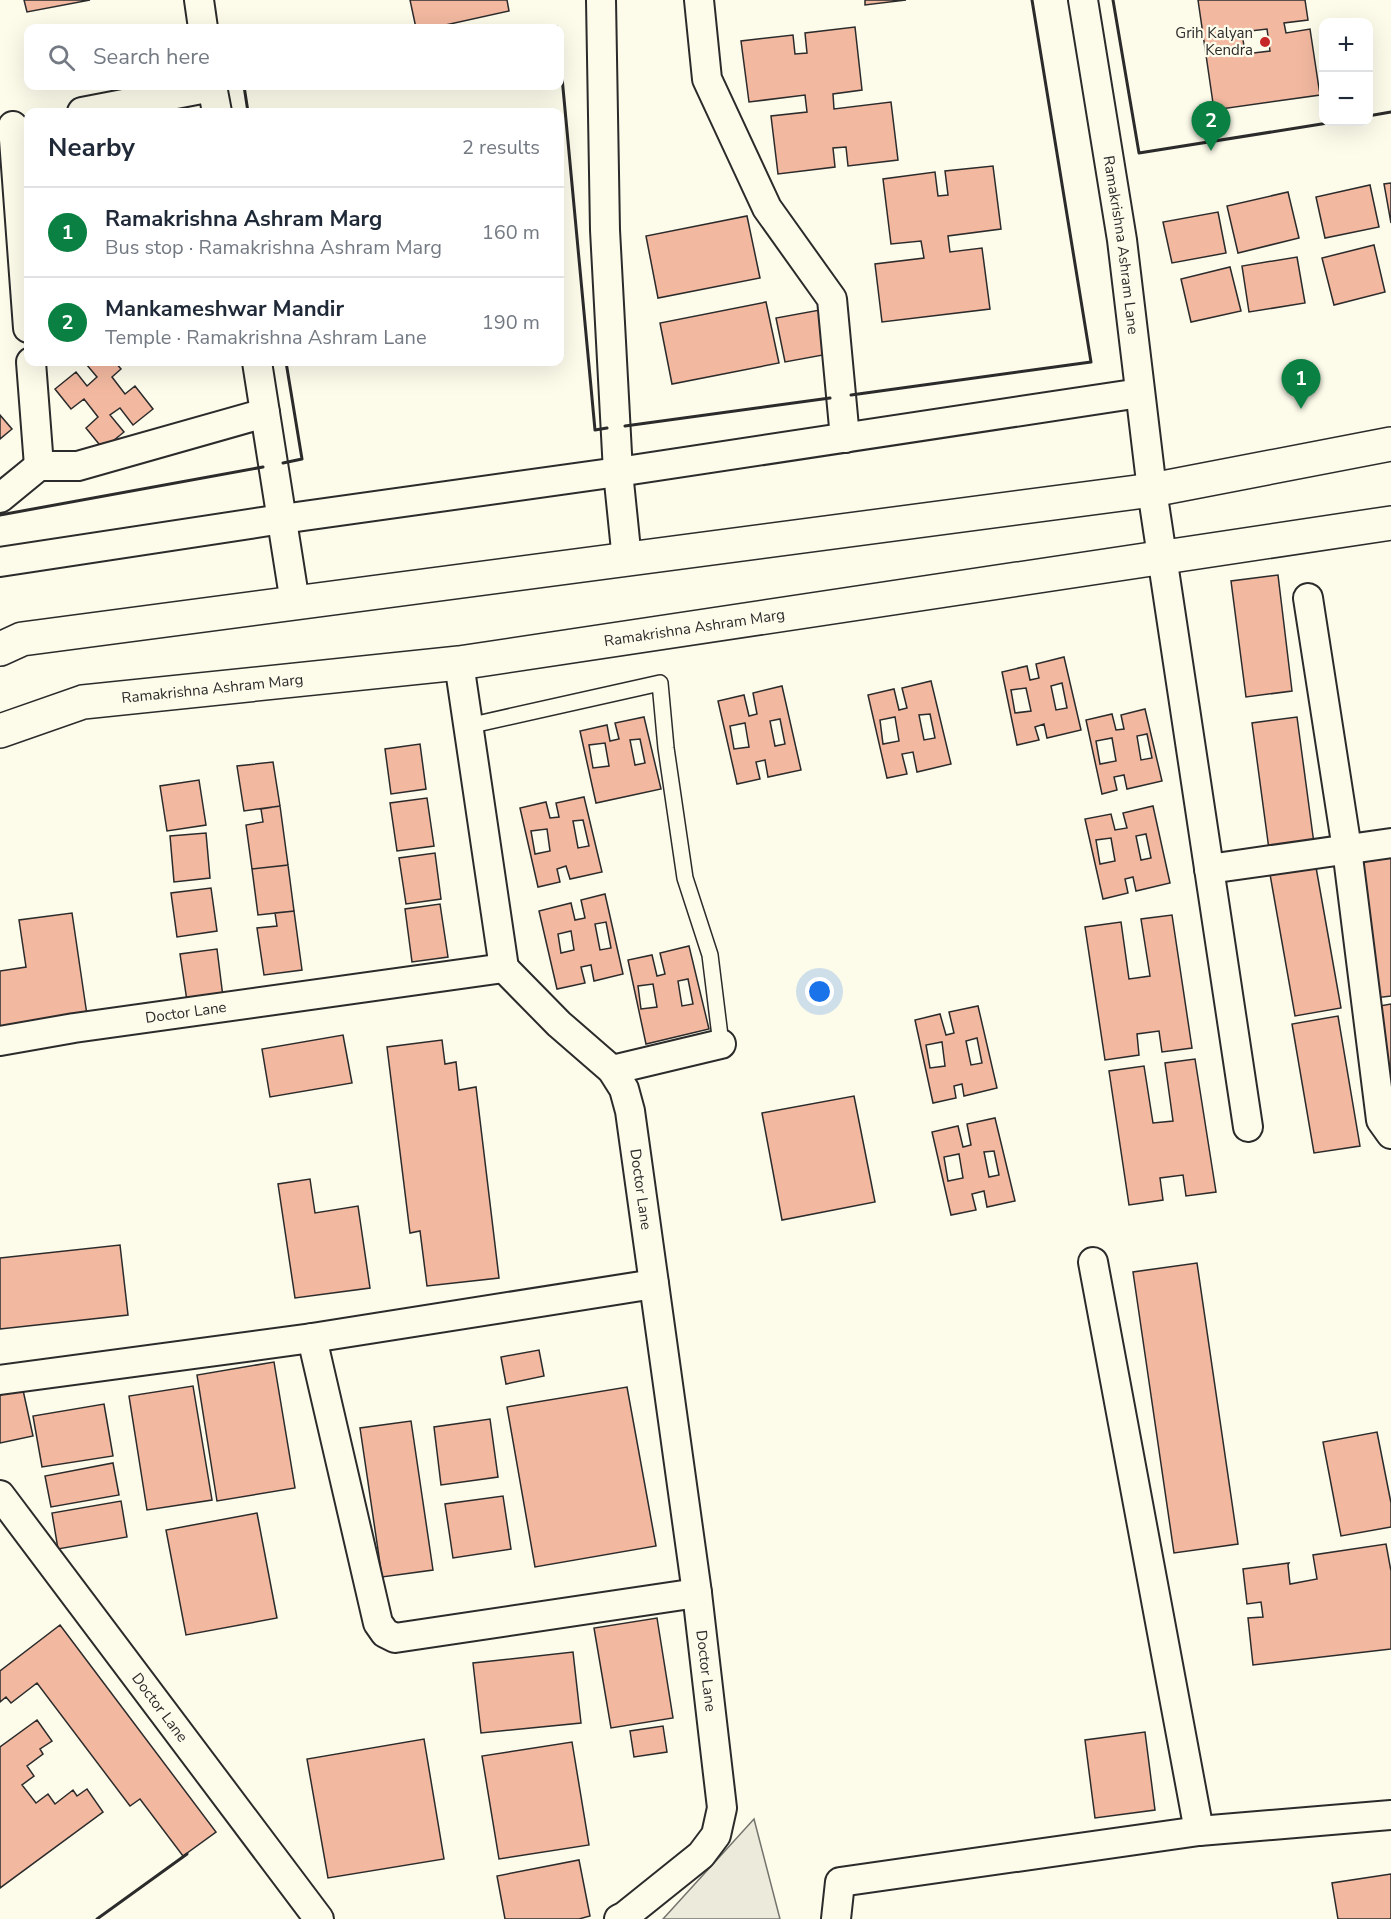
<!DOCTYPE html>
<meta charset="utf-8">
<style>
:root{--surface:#fff;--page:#f2f2f3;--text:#1f2937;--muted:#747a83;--line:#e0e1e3;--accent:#0b8043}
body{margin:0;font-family:"Nunito Sans",sans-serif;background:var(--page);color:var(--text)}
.controls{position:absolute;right:18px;top:18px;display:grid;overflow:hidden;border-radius:12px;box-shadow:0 6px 24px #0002}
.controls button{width:54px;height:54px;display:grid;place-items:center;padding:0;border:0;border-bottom:2px solid var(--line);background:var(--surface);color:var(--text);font:30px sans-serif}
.you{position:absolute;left:820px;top:992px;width:21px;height:21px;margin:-15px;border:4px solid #fff;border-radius:50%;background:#1a73e8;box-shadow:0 0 0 9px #1a73e833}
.badge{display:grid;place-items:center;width:39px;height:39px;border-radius:50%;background:var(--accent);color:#fff;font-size:20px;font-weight:700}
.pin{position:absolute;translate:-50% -50px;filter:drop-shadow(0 2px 3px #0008)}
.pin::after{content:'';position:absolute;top:32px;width:21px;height:18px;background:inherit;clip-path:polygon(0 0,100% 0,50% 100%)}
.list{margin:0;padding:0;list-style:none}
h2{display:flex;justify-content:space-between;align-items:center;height:78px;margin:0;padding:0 24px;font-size:26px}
h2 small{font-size:20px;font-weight:400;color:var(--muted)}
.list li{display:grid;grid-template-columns:39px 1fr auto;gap:18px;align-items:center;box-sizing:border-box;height:90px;padding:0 24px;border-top:2px solid var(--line)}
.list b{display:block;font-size:22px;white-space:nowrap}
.list p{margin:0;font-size:20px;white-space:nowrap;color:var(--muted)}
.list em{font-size:20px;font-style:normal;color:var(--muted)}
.icon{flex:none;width:33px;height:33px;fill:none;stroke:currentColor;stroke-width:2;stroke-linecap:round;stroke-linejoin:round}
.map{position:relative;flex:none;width:1391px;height:1919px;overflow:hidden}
.search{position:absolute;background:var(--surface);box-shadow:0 6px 24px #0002;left:24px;top:24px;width:540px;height:66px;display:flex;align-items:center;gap:15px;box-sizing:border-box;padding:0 21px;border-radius:12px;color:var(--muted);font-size:22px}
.panel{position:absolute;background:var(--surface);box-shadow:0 6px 24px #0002;left:24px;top:108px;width:540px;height:258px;border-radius:12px}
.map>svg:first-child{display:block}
</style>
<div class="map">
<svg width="1391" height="1919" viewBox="0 0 1391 1919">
<rect width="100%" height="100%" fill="#fdfbea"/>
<path fill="#ecebdb" stroke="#74746e" stroke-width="1.5" d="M 754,1819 L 780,1919 L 663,1919 Z"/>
<path fill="#f2b8a0" stroke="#2b2b2b" stroke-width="1.5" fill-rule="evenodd" d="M 24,0 L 90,0 L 27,12 Z
M 410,0 L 507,0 L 509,11 L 432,28 L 416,28 Z
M 865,0 L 906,0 L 865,5 Z
M 1198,0 L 1305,0 L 1308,20 L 1284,23 L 1286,33 L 1310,29 L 1320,95 L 1214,110 ZM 1267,29 L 1270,51 L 1245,54 L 1242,32 Z
M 855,27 L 862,90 L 833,94 L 834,109 L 891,102 L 898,160 L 848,166 L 846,147 L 833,148 L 835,167 L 778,174 L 771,116 L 807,112 L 805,95 L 749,102 L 741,41 L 793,35 L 795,54 L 807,53 L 805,33 Z
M 993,166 L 1001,229 L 948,236 L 950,252 L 982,248 L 990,309 L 882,322 L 875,264 L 924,258 L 921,241 L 891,244 L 883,179 L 935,172 L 938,196 L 948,195 L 945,171 Z
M 1391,183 L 1391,223 L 1384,184 Z
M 1370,185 L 1379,227 L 1325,238 L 1316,197 Z
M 1288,192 L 1299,238 L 1238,253 L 1227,206 Z
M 1218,212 L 1226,253 L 1172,263 L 1163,222 Z
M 747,216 L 760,278 L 658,298 L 646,236 Z
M 1374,245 L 1385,292 L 1334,305 L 1322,258 Z
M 1297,257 L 1305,303 L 1249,312 L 1242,266 Z
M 1230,267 L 1241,311 L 1191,322 L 1181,279 Z
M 766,302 L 779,363 L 672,384 L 660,323 Z
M 825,309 L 834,353 L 785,362 L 776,318 Z
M 89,362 L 115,362 L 121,369 L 112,377 L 125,394 L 135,386 L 153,409 L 133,425 L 120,408 L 110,415 L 124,432 L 103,449 L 86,428 L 98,417 L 84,399 L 71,409 L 55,389 L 76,372 L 87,386 L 97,377 L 86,364 Z
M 0,415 L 12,429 L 0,439 Z
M 1278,575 L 1292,691 L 1246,697 L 1231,581 Z
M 1064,657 L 1081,730 L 1047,738 L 1044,724 L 1035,727 L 1039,740 L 1017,745 L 1002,672 L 1027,666 L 1030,680 L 1039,678 L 1036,664 ZM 1062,683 L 1067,708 L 1056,710 L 1051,686 ZM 1026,688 L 1031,711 L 1015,713 L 1011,690 Z
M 931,681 L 951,764 L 917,772 L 913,752 L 902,754 L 907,774 L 887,778 L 868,695 L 894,689 L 899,710 L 907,708 L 902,688 ZM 930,714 L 935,738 L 924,740 L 919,715 ZM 895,717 L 899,741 L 883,744 L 880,720 Z
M 782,686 L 801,770 L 768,777 L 765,760 L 756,762 L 760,779 L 737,784 L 718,701 L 744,695 L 749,716 L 757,714 L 753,693 ZM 780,719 L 785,744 L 775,746 L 770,721 ZM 745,723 L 749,747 L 734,749 L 730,726 Z
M 1145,709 L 1162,781 L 1127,789 L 1124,775 L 1114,777 L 1117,790 L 1102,794 L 1086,720 L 1112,714 L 1116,730 L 1124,729 L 1121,715 ZM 1147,734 L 1152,758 L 1141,760 L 1137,736 ZM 1112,738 L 1116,761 L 1100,764 L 1096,741 Z
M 644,717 L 661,789 L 596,803 L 580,731 L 607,725 L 610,741 L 619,739 L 615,723 ZM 640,739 L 645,763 L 635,765 L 630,740 ZM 605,743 L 609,766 L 593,768 L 589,745 Z
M 1297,717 L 1315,851 L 1270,857 L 1252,723 Z
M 420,744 L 426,789 L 391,794 L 385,749 Z
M 273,762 L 280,806 L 244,811 L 237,766 Z
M 199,780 L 206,825 L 167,831 L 160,786 Z
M 584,797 L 602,872 L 570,879 L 566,866 L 557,869 L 560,882 L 538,887 L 520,808 L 546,802 L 550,818 L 559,817 L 556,803 ZM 583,820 L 589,846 L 578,848 L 573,821 ZM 547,829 L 550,851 L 535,854 L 531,831 Z
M 427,798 L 434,846 L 397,851 L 390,803 Z
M 280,806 L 288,865 L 252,869 L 246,825 L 263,822 L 261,809 Z
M 1153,806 L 1170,883 L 1136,891 L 1133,877 L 1125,879 L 1128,893 L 1103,899 L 1085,819 L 1111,814 L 1115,830 L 1127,828 L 1123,813 ZM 1146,834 L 1151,858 L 1141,860 L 1136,836 ZM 1111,838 L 1115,861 L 1100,864 L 1096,840 Z
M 206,833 L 210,878 L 174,882 L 170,836 Z
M 435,853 L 441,899 L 406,904 L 399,858 Z
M 1314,856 L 1341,1008 L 1295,1016 L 1268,863 Z
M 1391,858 L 1391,996 L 1375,998 L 1356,863 Z
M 288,865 L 294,911 L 258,915 L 252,869 Z
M 211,888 L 217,931 L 177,937 L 171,893 Z
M 605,894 L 623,974 L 594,981 L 591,965 L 581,967 L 585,983 L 557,989 L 539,911 L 571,903 L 575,920 L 585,918 L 581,900 ZM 606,922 L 611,948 L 600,950 L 595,924 ZM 571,931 L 574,950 L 561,953 L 558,934 Z
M 440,904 L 448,957 L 412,962 L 405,909 Z
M 294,911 L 302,970 L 264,975 L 257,928 L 277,926 L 275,913 Z
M 72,913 L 87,1015 L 0,1028 L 0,971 L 26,967 L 19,920 Z
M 1172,915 L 1192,1048 L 1162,1052 L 1159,1031 L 1137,1034 L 1139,1055 L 1105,1060 L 1085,927 L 1121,922 L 1129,979 L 1150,976 L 1141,919 Z
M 689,946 L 709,1029 L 646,1044 L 628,960 L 652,955 L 657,976 L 665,974 L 660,953 ZM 688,979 L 693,1004 L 682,1006 L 678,981 ZM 653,984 L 657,1007 L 641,1009 L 638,986 Z
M 217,949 L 223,997 L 187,1001 L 180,954 Z
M 1391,1004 L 1391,1114 L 1374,1007 Z
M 978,1006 L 997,1088 L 964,1096 L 962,1084 L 954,1086 L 956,1098 L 933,1103 L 915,1020 L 940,1014 L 946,1035 L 954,1033 L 949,1012 ZM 977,1038 L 982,1063 L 971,1065 L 966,1041 ZM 942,1042 L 945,1066 L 930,1068 L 926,1045 Z
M 1338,1016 L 1360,1146 L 1314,1153 L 1292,1024 Z
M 343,1035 L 352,1083 L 270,1097 L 262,1049 Z
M 442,1040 L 445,1064 L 456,1062 L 459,1090 L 476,1087 L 499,1278 L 427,1286 L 420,1231 L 410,1233 L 387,1047 Z
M 1195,1059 L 1216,1192 L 1186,1196 L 1183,1175 L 1160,1178 L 1163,1200 L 1129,1205 L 1109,1071 L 1144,1066 L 1153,1123 L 1173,1121 L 1165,1063 Z
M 854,1096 L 875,1202 L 782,1220 L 762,1113 Z
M 995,1118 L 1015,1201 L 987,1207 L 984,1191 L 972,1194 L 976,1210 L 951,1215 L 932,1132 L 958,1126 L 963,1147 L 971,1145 L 967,1124 ZM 994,1151 L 999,1175 L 989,1177 L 984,1152 ZM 959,1154 L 963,1178 L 948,1181 L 944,1157 Z
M 310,1179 L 315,1213 L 358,1206 L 370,1288 L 295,1298 L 278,1184 Z
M 120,1245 L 128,1315 L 0,1329 L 0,1258 Z
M 1197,1263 L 1238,1544 L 1174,1553 L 1133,1272 Z
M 539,1350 L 544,1376 L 506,1384 L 501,1357 Z
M 274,1362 L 295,1488 L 217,1501 L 197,1375 Z
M 193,1386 L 212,1500 L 147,1510 L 129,1396 Z
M 627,1387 L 656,1546 L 535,1567 L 507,1407 Z
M 23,1390 L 33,1436 L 0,1443 L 0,1395 Z
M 104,1404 L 113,1456 L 42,1467 L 33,1416 Z
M 490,1419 L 498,1477 L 441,1485 L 434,1427 Z
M 411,1421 L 433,1570 L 382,1577 L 360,1428 Z
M 1377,1432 L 1391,1503 L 1391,1527 L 1341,1536 L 1323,1442 Z
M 113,1463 L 119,1495 L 51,1507 L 45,1476 Z
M 503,1496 L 511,1549 L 453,1558 L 445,1504 Z
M 121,1501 L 127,1537 L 58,1549 L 52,1513 Z
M 257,1513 L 277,1618 L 186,1635 L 166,1530 Z
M 1386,1544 L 1391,1571 L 1391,1649 L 1253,1665 L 1248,1618 L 1263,1617 L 1261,1602 L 1247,1604 L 1243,1569 L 1289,1563 L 1288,1565 L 1290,1584 L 1317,1579 L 1313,1555 Z
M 657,1618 L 673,1718 L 611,1728 L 594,1628 Z
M 60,1625 L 216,1832 L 183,1856 L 140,1799 L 130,1806 L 37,1683 L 11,1703 L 6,1697 L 0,1702 L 0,1671 Z
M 573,1652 L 581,1723 L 481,1733 L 473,1663 Z
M 37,1720 L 52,1741 L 40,1749 L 43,1754 L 27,1766 L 34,1776 L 22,1785 L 36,1803 L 48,1794 L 55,1804 L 73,1790 L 77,1796 L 87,1789 L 103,1812 L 0,1888 L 0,1747 Z
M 663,1726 L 667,1752 L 634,1757 L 630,1731 Z
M 1145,1732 L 1155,1810 L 1095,1818 L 1085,1740 Z
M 424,1739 L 444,1859 L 328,1878 L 307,1759 Z
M 572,1742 L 589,1845 L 499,1859 L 482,1756 Z
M 579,1860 L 590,1916 L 579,1919 L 505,1919 L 497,1876 Z
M 1391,1874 L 1391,1919 L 1338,1919 L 1332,1883 Z"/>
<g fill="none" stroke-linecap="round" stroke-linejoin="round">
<g stroke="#2b2b2b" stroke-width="18">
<path id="lane" d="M 468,726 L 660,683 L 666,748 L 685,878 L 710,955 L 721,1044"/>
</g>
<g stroke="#2b2b2b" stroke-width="32">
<g id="street">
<path d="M 199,0 L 203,28"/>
<path d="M 601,0 L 605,230 L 618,472 L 627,560"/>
<path d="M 699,0 L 707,79 L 767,208 L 832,299 L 845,438"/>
<path id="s1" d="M 1083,0 L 1122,240 L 1152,490 L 1248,1127"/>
<path d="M 212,86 L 217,112"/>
<path d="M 82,112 L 212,87"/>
<path d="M 13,126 L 28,328"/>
<path d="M 31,362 L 39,466"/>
<path d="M 257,362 L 295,603"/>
<path d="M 0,498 L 39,466 L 78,466 L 265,413"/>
<path d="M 0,562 L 282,519 L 618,472 L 1140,393"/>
<path d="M 1308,598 L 1347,849 L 1381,1120 L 1391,1134"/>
<path d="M 459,663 L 504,968"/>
<path d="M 1209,869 L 1391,843"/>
<path id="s2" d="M 504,968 L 559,1024 L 612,1070 L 624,1089 L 630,1111 L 697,1593 L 722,1808 L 716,1835 L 701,1855 L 625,1916 L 619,1919"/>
<path id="s3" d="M 0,1041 L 74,1028 L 504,968"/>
<path d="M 612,1070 L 721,1044"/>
<path d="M 1093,1262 L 1199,1831"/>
<path d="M 312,1338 L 378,1623 L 385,1633 L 395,1638 L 697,1593"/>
<path d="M 0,1380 L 312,1338 L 654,1284"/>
<path id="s4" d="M 0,1495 L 319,1919"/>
<path d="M 836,1919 L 840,1882 L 1199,1831 L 1391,1815"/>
</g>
</g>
<g stroke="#2b2b2b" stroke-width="36">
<g id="secondary">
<path d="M 0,649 L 22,639 L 1152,490 L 1391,444"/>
<path id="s5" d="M 0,731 L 83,702 L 459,663 L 1391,523"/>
</g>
</g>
<use href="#lane" stroke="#fdfbea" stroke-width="15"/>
<use href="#street" stroke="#fdfbea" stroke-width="28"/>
<use href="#secondary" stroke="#fdfbea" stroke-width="33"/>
<path stroke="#2b2b2b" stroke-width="3" d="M 1113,0 L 1139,153 L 1334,122
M 548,28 L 557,27 L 557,28
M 560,56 L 595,430 L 607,428
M 244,86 L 248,112
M 1368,116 L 1391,112
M 851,395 L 1091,362 L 1032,0
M 625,426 L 830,398
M 283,463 L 302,459 L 286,362
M 0,515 L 263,467
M 97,1919 L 187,1854"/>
</g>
<circle fill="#c62828" stroke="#fdfbea" stroke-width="2" cx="1265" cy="42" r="6"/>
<g text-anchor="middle" stroke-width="4.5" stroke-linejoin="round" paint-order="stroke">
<g font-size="15" fill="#2b2b2b" stroke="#fdfbea" text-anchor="end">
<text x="1253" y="38">Grih Kalyan<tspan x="1253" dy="17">Kendra</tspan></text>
</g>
<g font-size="15" fill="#2b2b2b" stroke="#fdfbea">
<text dy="5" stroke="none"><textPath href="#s1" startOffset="248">Ramakrishna Ashram Lane</textPath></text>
<text dy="5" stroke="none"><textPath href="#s5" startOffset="704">Ramakrishna Ashram Marg</textPath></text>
<text dy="5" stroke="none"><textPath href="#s5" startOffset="218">Ramakrishna Ashram Marg</textPath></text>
<text dy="5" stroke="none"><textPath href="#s3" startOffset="188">Doctor Lane</textPath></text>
<text dy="5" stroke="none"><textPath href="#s2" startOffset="273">Doctor Lane</textPath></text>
<text dy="5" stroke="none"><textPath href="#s2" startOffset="759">Doctor Lane</textPath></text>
<text dy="5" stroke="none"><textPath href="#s4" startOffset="266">Doctor Lane</textPath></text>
</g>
</g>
</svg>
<div class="controls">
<button>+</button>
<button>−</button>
</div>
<div class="you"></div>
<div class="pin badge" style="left:1301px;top:409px">1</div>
<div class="pin badge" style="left:1211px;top:151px">2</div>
<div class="search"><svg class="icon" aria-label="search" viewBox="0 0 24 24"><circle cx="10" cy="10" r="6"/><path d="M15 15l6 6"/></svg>Search here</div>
<section class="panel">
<h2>Nearby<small>2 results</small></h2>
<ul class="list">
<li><span class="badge">1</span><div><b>Ramakrishna Ashram Marg</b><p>Bus stop · Ramakrishna Ashram Marg</p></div><em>160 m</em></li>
<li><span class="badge">2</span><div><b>Mankameshwar Mandir</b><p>Temple · Ramakrishna Ashram Lane</p></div><em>190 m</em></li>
</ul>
</section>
</div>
